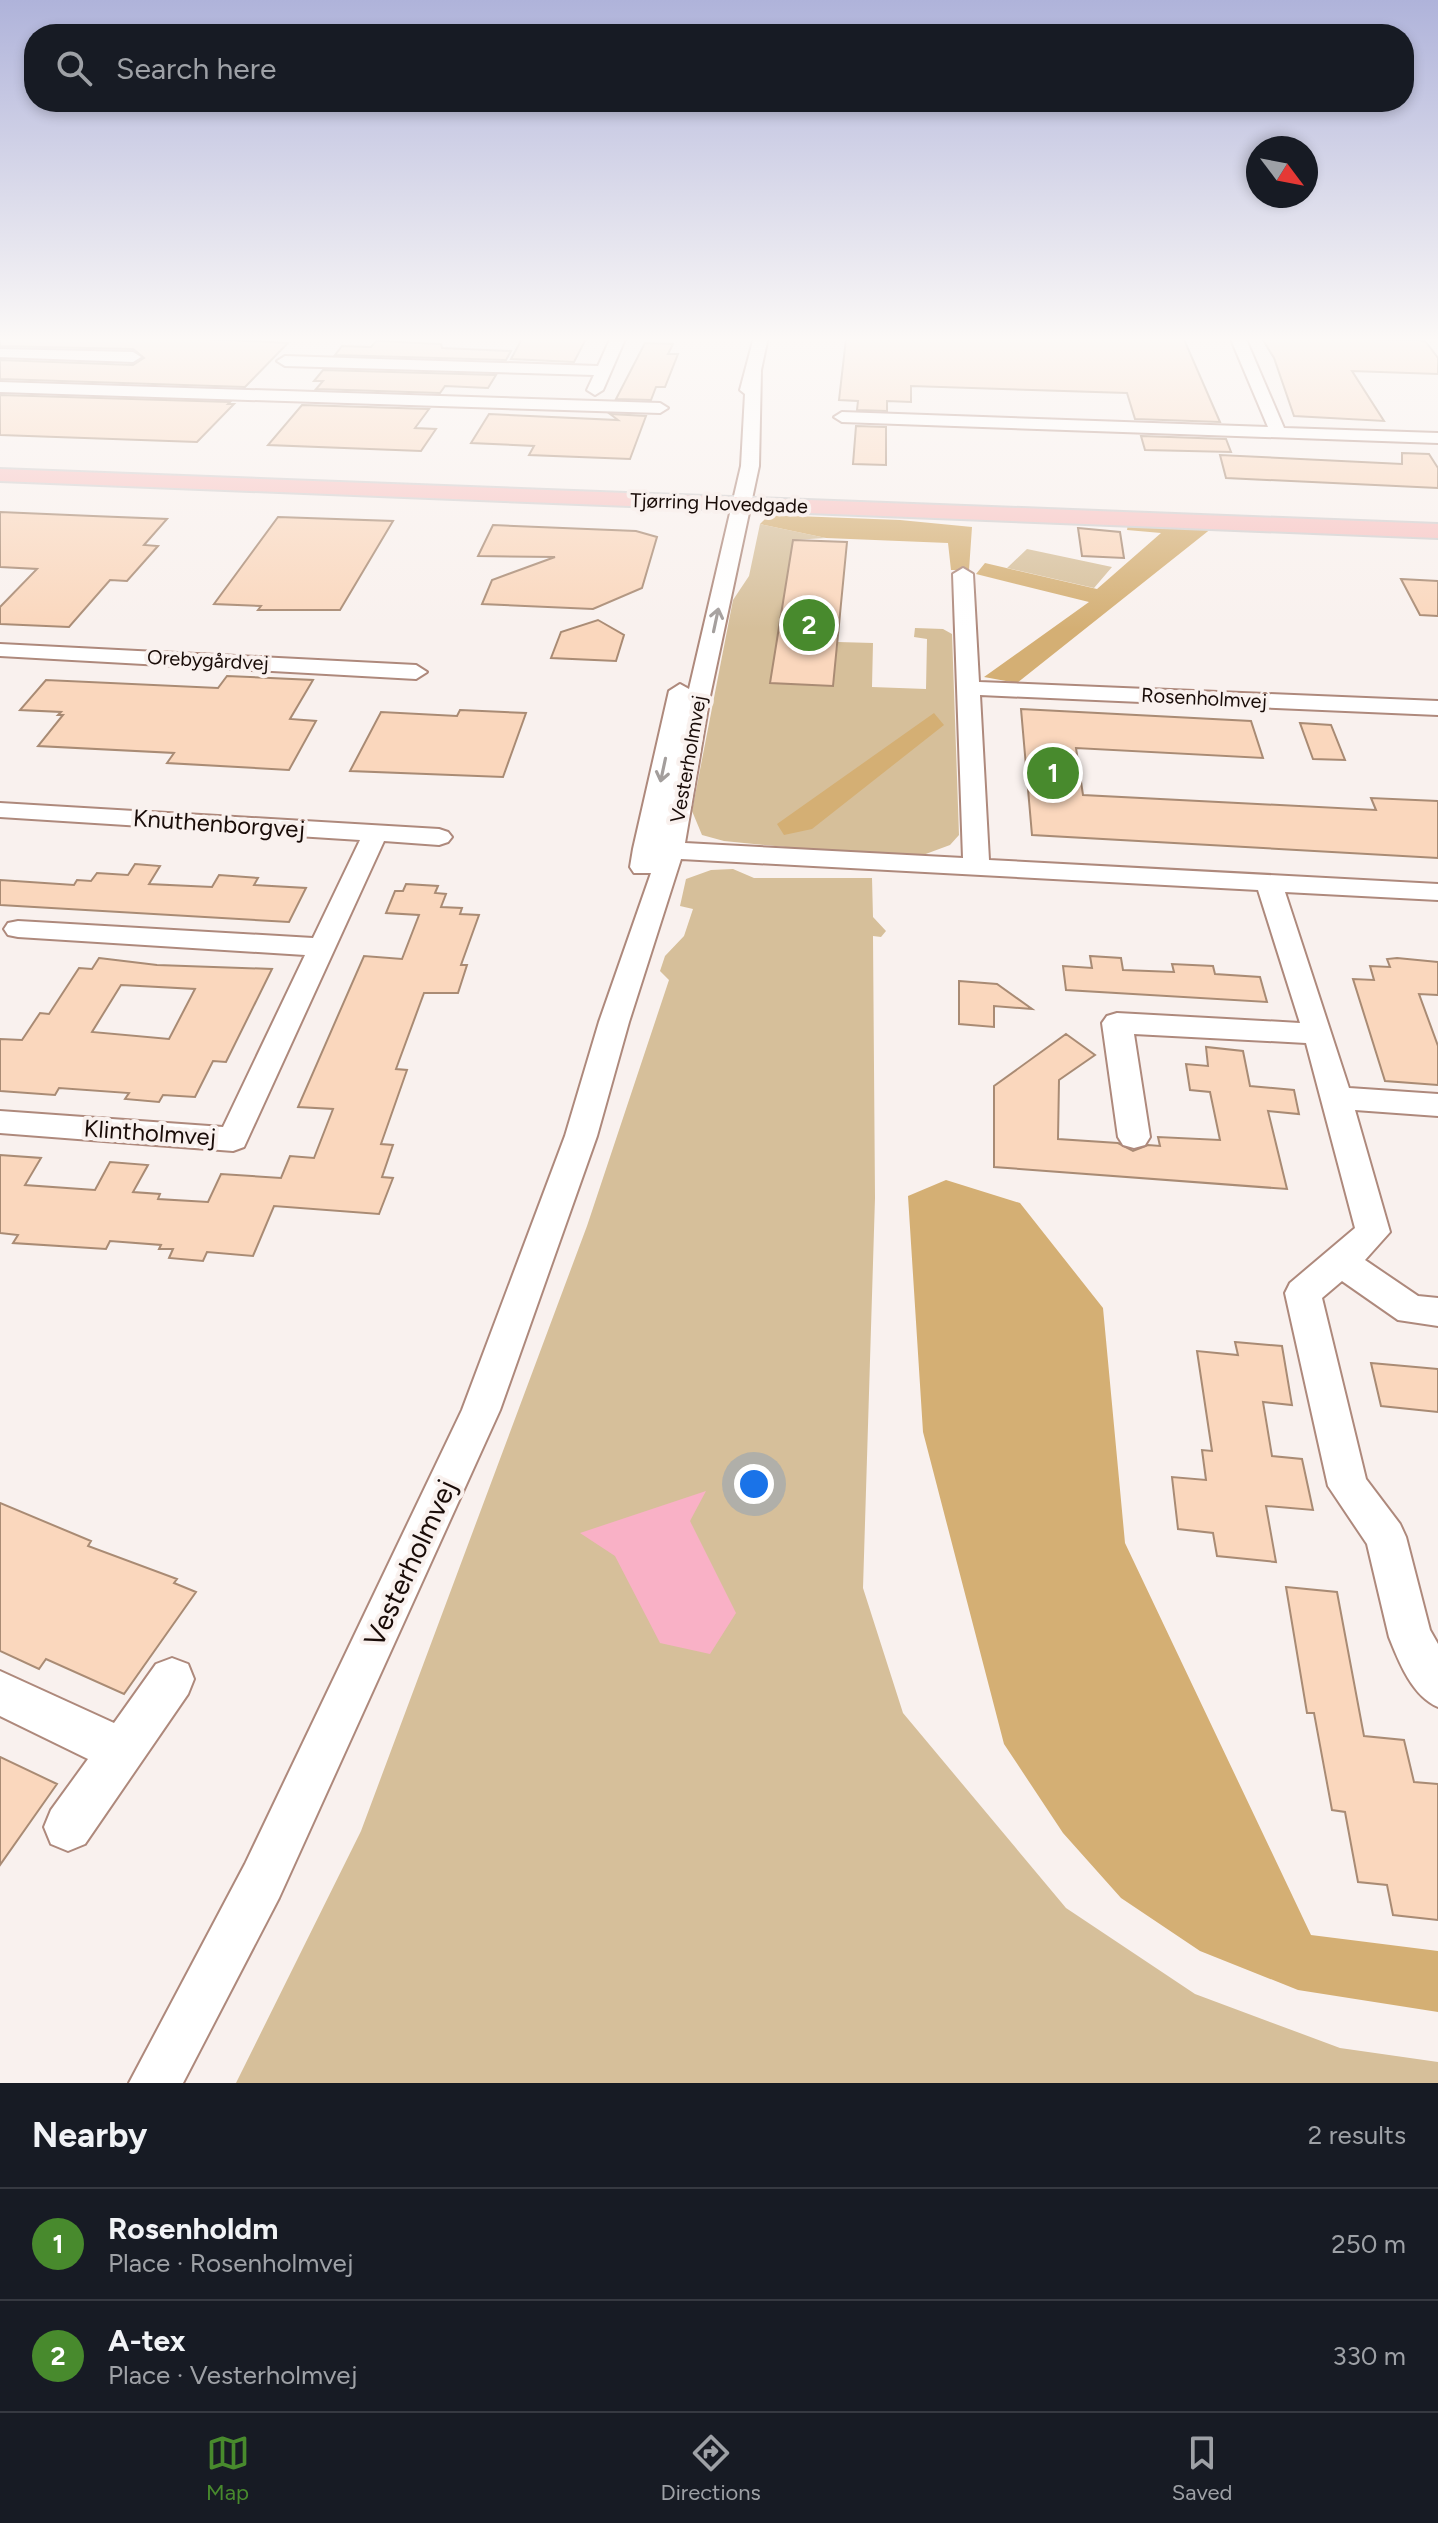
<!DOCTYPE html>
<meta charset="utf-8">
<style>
:root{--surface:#171b24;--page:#242831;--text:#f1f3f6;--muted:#9ea1a6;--line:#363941;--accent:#488a2d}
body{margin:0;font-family:Figtree,sans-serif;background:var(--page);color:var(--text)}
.compass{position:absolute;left:1246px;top:136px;width:72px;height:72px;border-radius:50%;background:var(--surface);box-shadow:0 4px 12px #0003;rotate:122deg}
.you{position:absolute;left:754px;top:1484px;width:28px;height:28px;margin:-20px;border:6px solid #fff;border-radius:50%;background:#1a73e8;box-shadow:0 0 0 12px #1a73e833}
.badge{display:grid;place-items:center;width:52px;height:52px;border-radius:50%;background:var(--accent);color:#fff;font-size:26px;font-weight:700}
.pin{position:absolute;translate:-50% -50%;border:4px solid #fff;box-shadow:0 2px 8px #0006}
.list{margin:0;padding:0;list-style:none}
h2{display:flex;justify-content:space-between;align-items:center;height:104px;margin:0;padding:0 32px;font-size:34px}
h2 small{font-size:26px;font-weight:400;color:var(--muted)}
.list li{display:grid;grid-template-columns:52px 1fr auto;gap:24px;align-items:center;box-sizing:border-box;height:112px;padding:0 32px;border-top:2px solid var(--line)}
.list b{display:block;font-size:30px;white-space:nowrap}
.list p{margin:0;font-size:26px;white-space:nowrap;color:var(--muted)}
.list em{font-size:26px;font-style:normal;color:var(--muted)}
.icon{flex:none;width:44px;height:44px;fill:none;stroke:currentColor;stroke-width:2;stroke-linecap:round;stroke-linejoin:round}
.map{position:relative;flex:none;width:1438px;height:2083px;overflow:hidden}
.search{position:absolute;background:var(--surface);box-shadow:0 4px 12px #0003;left:24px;right:24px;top:24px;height:88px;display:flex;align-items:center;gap:20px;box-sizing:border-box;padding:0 28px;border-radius:32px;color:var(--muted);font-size:30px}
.sheet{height:328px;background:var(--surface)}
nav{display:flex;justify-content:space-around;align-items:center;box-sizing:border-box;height:112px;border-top:2px solid var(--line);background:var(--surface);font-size:22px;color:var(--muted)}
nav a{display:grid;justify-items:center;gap:4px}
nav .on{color:var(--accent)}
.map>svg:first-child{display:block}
</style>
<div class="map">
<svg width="1438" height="2083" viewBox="0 0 1438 2083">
<rect width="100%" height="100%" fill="#f9f1ee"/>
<path fill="#d6bf9a" d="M 760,524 L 826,538 L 793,540 L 770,683 L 832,686 L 838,642 L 873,643 L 872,687 L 926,689 L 927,639 L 914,637 L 915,628 L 943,629 L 952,634 L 959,835 L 950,845 L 923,855 L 796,848 L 724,841 L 702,835 L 692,811 L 733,600 L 749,576 Z
M 1027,549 L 1112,567 L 1094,588 L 1007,568 Z
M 733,869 L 754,878 L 872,878 L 873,917 L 886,931 L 881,937 L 873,936 L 875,1198 L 863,1588 L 903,1713 L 1066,1908 L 1195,1994 L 1340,2048 L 1438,2062 L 1438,2083 L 236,2083 L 361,1831 L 587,1226 L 669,980 L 660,971 L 665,956 L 684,936 L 693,909 L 680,906 L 686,879 L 711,870 Z"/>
<path fill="#d4af74" d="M 769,515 L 900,520 L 972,527 L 969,570 L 951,570 L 948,543 L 826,538 L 760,524 Z
M 1128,524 L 1212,528 L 1017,683 L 984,677 L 1089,602 L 976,574 L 985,563 L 1097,589 L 1161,533 L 1127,530 Z
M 934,713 L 944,725 L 812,829 L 784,835 L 777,824 Z
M 946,1180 L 1020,1203 L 1103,1308 L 1125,1543 L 1311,1935 L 1438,1951 L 1438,2012 L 1298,1990 L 1200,1951 L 1121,1898 L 1063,1833 L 1004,1744 L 923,1432 L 908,1196 Z"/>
<path fill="#f9b1c6" d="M 706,1491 L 690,1521 L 736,1613 L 710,1654 L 660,1643 L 615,1556 L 580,1533 Z"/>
<path fill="#fad7bd" stroke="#a98b74" stroke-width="2" fill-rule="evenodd" d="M 0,337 L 168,337 L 288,343 L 245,387 L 0,379 L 0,360 L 133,365 L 144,358 L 133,349 L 0,346 Z
M 523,337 L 587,337 L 574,362 L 511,359 Z
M 850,337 L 1183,337 L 1220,422 L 1135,419 L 1127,393 L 911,386 L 911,402 L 887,401 L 887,411 L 857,410 L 858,401 L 839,400 L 846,339 Z
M 1261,337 L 1419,340 L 1426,342 L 1438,358 L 1438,374 L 1352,371 L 1384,421 L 1294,416 L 1274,358 Z
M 376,341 L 441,344 L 442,348 L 511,351 L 506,360 L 335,355 L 342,346 L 371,347 Z
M 645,343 L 673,344 L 668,354 L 678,354 L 665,387 L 656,387 L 651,400 L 616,399 Z
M 323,370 L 496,375 L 488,388 L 445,386 L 440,393 L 316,389 L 323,381 L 314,381 Z
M 0,395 L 230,402 L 228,404 L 234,404 L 197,442 L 0,435 Z
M 302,405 L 429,409 L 415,428 L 436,429 L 421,451 L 268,445 Z
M 489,414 L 618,420 L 610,414 L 646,416 L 630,459 L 529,455 L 534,446 L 471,443 Z
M 856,426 L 886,427 L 886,465 L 853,464 Z
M 1141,436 L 1226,439 L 1231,452 L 1145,450 Z
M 1402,453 L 1429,454 L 1438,468 L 1438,488 L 1226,478 L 1220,455 L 1402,464 Z
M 0,512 L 93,516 L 167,519 L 144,545 L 158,546 L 127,581 L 110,580 L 69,627 L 0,624 L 0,607 L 37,569 L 0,567 Z
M 278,517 L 393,521 L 340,610 L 258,610 L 261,606 L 214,604 Z
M 493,525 L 636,531 L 657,537 L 642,588 L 593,609 L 482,604 L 492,580 L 555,557 L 478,556 Z
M 1078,528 L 1120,532 L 1124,558 L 1082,556 Z
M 793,540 L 847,542 L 833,686 L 770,683 Z
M 1401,579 L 1438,581 L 1438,616 L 1420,615 Z
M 598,620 L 624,635 L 616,661 L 551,658 L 561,632 Z
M 227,676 L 313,680 L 290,719 L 316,721 L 289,770 L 167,763 L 174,753 L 38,746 L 63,715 L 58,715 L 61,712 L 20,710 L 46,680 L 218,688 Z
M 1021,709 L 1251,721 L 1263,758 L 1076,748 L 1083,795 L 1376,810 L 1371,798 L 1438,801 L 1438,858 L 1032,835 Z
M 460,710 L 526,713 L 503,777 L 350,771 L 381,712 L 457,716 Z
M 1300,723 L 1331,725 L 1345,760 L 1313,759 Z
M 135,864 L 160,866 L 149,884 L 212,887 L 219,875 L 258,878 L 254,885 L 306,888 L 289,922 L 0,905 L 0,880 L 74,885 L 77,880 L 91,881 L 97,873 L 128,875 Z
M 406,884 L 438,886 L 435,893 L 446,894 L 441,907 L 462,908 L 460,914 L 479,915 L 461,965 L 467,965 L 458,993 L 424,993 L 396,1069 L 407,1070 L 381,1144 L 393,1145 L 382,1177 L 393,1178 L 379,1214 L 274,1206 L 253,1256 L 207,1252 L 203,1261 L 169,1258 L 173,1249 L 159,1249 L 161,1245 L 110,1241 L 106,1249 L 13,1243 L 18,1235 L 0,1233 L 0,1155 L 41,1158 L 25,1185 L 95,1190 L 110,1162 L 148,1165 L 133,1192 L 160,1194 L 158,1199 L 208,1202 L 221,1174 L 281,1178 L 290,1156 L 314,1158 L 333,1109 L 298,1107 L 364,956 L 402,959 L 419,915 L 386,913 L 395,891 L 403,891 Z
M 1090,956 L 1121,958 L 1123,970 L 1174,972 L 1172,964 L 1213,966 L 1215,974 L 1260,977 L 1267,1002 L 1066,990 L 1063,966 L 1092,968 Z
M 99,958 L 157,965 L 272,969 L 226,1062 L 213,1061 L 195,1097 L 163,1095 L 159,1102 L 125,1099 L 129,1093 L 59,1088 L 55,1095 L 0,1091 L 0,1039 L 22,1040 L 40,1013 L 49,1014 L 79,968 L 92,969 ZM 121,985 L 195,989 L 169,1039 L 92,1032 Z
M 1397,958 L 1438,962 L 1438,995 L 1419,994 L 1438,1046 L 1438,1085 L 1385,1081 L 1353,979 L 1374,980 L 1370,966 L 1390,967 L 1387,959 Z
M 959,981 L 997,984 L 1032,1009 L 994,1006 L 994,1027 L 959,1024 Z
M 1066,1034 L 1095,1055 L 1059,1080 L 1058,1139 L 1118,1143 L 1133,1151 L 1148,1145 L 1160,1146 L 1158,1137 L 1220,1140 L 1210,1092 L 1190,1090 L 1186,1064 L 1208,1066 L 1206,1047 L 1243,1051 L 1250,1086 L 1294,1090 L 1299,1114 L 1268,1111 L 1287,1189 L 994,1167 L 994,1086 Z
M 1235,1342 L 1282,1346 L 1292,1405 L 1263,1402 L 1272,1456 L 1302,1459 L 1313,1510 L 1266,1506 L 1276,1562 L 1217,1556 L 1213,1533 L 1178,1529 L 1172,1477 L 1206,1480 L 1202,1450 L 1212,1451 L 1197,1351 L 1238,1355 Z
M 1371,1363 L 1438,1369 L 1438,1412 L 1381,1406 Z
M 0,1503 L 91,1541 L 88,1546 L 177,1579 L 174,1583 L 196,1592 L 124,1694 L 46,1659 L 39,1669 L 0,1651 Z
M 1286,1587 L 1337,1592 L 1364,1736 L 1404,1740 L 1414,1782 L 1438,1784 L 1438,1920 L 1393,1915 L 1387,1885 L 1358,1882 L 1345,1812 L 1332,1810 L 1314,1713 L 1307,1713 Z
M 0,1757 L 57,1784 L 0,1865 Z"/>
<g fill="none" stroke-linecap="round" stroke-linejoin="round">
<g stroke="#ae897c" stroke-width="4">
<path id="minor" d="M 611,337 L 626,337 L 603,390 L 595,395 L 587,390 L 594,375 L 285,366 L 277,361 L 285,356 L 598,366 Z
M 754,337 L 768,337 L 761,370 L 759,466 L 710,696 L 685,843 L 963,858 L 953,574 L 963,568 L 973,574 L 979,682 L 1438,701 L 1438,715 L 980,695 L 989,860 L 1438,884 L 1438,900 L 1285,892 L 1349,1088 L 1438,1094 L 1438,1116 L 1355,1110 L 1390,1232 L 1365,1260 L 1418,1296 L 1438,1298 L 1438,1326 L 1398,1320 L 1342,1281 L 1322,1298 L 1366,1479 L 1400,1524 L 1406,1537 L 1430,1630 L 1438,1644 L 1438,1707 C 1412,1696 1399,1662 1389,1637 L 1367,1544 L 1328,1486 L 1285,1293 L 1290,1283 L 1355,1228 L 1306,1043 L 1134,1034 L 1150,1137 L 1145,1145 L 1134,1148 L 1123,1145 L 1118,1137 L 1102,1023 L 1107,1016 L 1117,1013 L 1300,1023 L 1258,890 L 681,859 L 629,1022 L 597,1136 L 500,1410 L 279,1898 L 183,2083 L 129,2083 L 245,1864 L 462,1410 L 565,1136 L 599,1022 L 651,873 L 634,873 L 630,867 L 633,849 L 669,691 L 680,684 L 689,689 L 741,466 L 745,394 L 740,390 Z
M 1230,337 L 1245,337 L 1284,428 L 1438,433 L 1438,443 L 842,422 L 834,417 L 842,412 L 1268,427 Z
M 0,349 L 133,352 L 141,357 L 133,362 L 0,357 Z
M 0,382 L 660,403 L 668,408 L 660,413 L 0,392 Z
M 0,644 L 416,665 L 427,672 L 416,679 L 0,656 Z
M 0,803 L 439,829 L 448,832 L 452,837 L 448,842 L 439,845 L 384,841 L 244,1147 L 233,1151 L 0,1133 L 0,1111 L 223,1127 L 305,955 L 18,937 L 8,935 L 4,929 L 8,923 L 18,921 L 313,938 L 360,840 L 0,817 Z
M 172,1658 L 188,1664 L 194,1679 L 188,1694 L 85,1844 L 68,1851 L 51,1844 L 44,1827 L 51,1810 L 88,1759 L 0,1716 L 0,1671 L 114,1723 L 156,1664 Z"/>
</g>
<g stroke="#d1cece" stroke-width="4">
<path id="major" d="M 0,469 L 1438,524 L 1438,538 L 0,481 Z"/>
</g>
<use href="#minor" fill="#fff" fill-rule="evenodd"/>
<use href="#major" fill="#f7c3c2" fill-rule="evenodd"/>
</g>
<defs><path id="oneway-shaft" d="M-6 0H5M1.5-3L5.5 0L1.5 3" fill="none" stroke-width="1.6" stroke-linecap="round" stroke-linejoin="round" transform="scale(2)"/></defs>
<g stroke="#a39e9c">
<use href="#oneway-shaft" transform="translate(716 620) rotate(-78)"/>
<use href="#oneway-shaft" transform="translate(663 770) rotate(102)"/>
</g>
<linearGradient id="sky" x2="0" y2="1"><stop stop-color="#afb3da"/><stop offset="0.54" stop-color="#fcf9f7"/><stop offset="1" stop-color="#fcf9f7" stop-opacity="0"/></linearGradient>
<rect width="1438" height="629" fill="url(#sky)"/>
<g text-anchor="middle" stroke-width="8" stroke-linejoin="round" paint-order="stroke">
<g font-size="20" fill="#190c08" stroke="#f9f1ee">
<text transform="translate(719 503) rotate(2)" y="7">Tjørring Hovedgade</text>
<text transform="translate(208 660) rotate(3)" y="7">Orebygårdvej</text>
<text transform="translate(1204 698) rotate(3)" y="7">Rosenholmvej</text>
<text transform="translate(688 759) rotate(-80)" y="7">Vesterholmvej</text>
</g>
<g font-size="24" fill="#190c08" stroke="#f9f1ee">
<text transform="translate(219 824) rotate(4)" y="8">Knuthenborgvej</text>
<text transform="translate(150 1133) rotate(4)" y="8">Klintholmvej</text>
</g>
<g font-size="28" fill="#190c08" stroke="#f9f1ee">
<text transform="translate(410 1563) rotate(-65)" y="10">Vesterholmvej</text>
</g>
</g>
</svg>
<svg class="compass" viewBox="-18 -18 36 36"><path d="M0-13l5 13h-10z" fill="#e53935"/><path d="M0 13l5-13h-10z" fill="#9ea1a6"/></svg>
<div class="you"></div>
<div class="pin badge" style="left:1053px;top:773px">1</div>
<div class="pin badge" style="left:809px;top:625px">2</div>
<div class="search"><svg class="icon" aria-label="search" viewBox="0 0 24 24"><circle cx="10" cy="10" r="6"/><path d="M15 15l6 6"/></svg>Search here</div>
</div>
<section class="sheet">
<h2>Nearby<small>2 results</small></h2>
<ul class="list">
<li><span class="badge">1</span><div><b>Rosenholdm</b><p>Place · Rosenholmvej</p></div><em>250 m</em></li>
<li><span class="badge">2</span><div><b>A-tex</b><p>Place · Vesterholmvej</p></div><em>330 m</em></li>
</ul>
</section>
<nav>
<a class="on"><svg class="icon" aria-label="map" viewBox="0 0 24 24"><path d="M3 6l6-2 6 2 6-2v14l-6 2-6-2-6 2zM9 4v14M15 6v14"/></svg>Map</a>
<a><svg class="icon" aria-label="directions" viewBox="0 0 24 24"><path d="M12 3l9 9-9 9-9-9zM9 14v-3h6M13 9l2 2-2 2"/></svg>Directions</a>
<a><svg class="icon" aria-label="saved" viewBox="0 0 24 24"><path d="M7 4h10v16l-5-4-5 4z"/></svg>Saved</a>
</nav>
